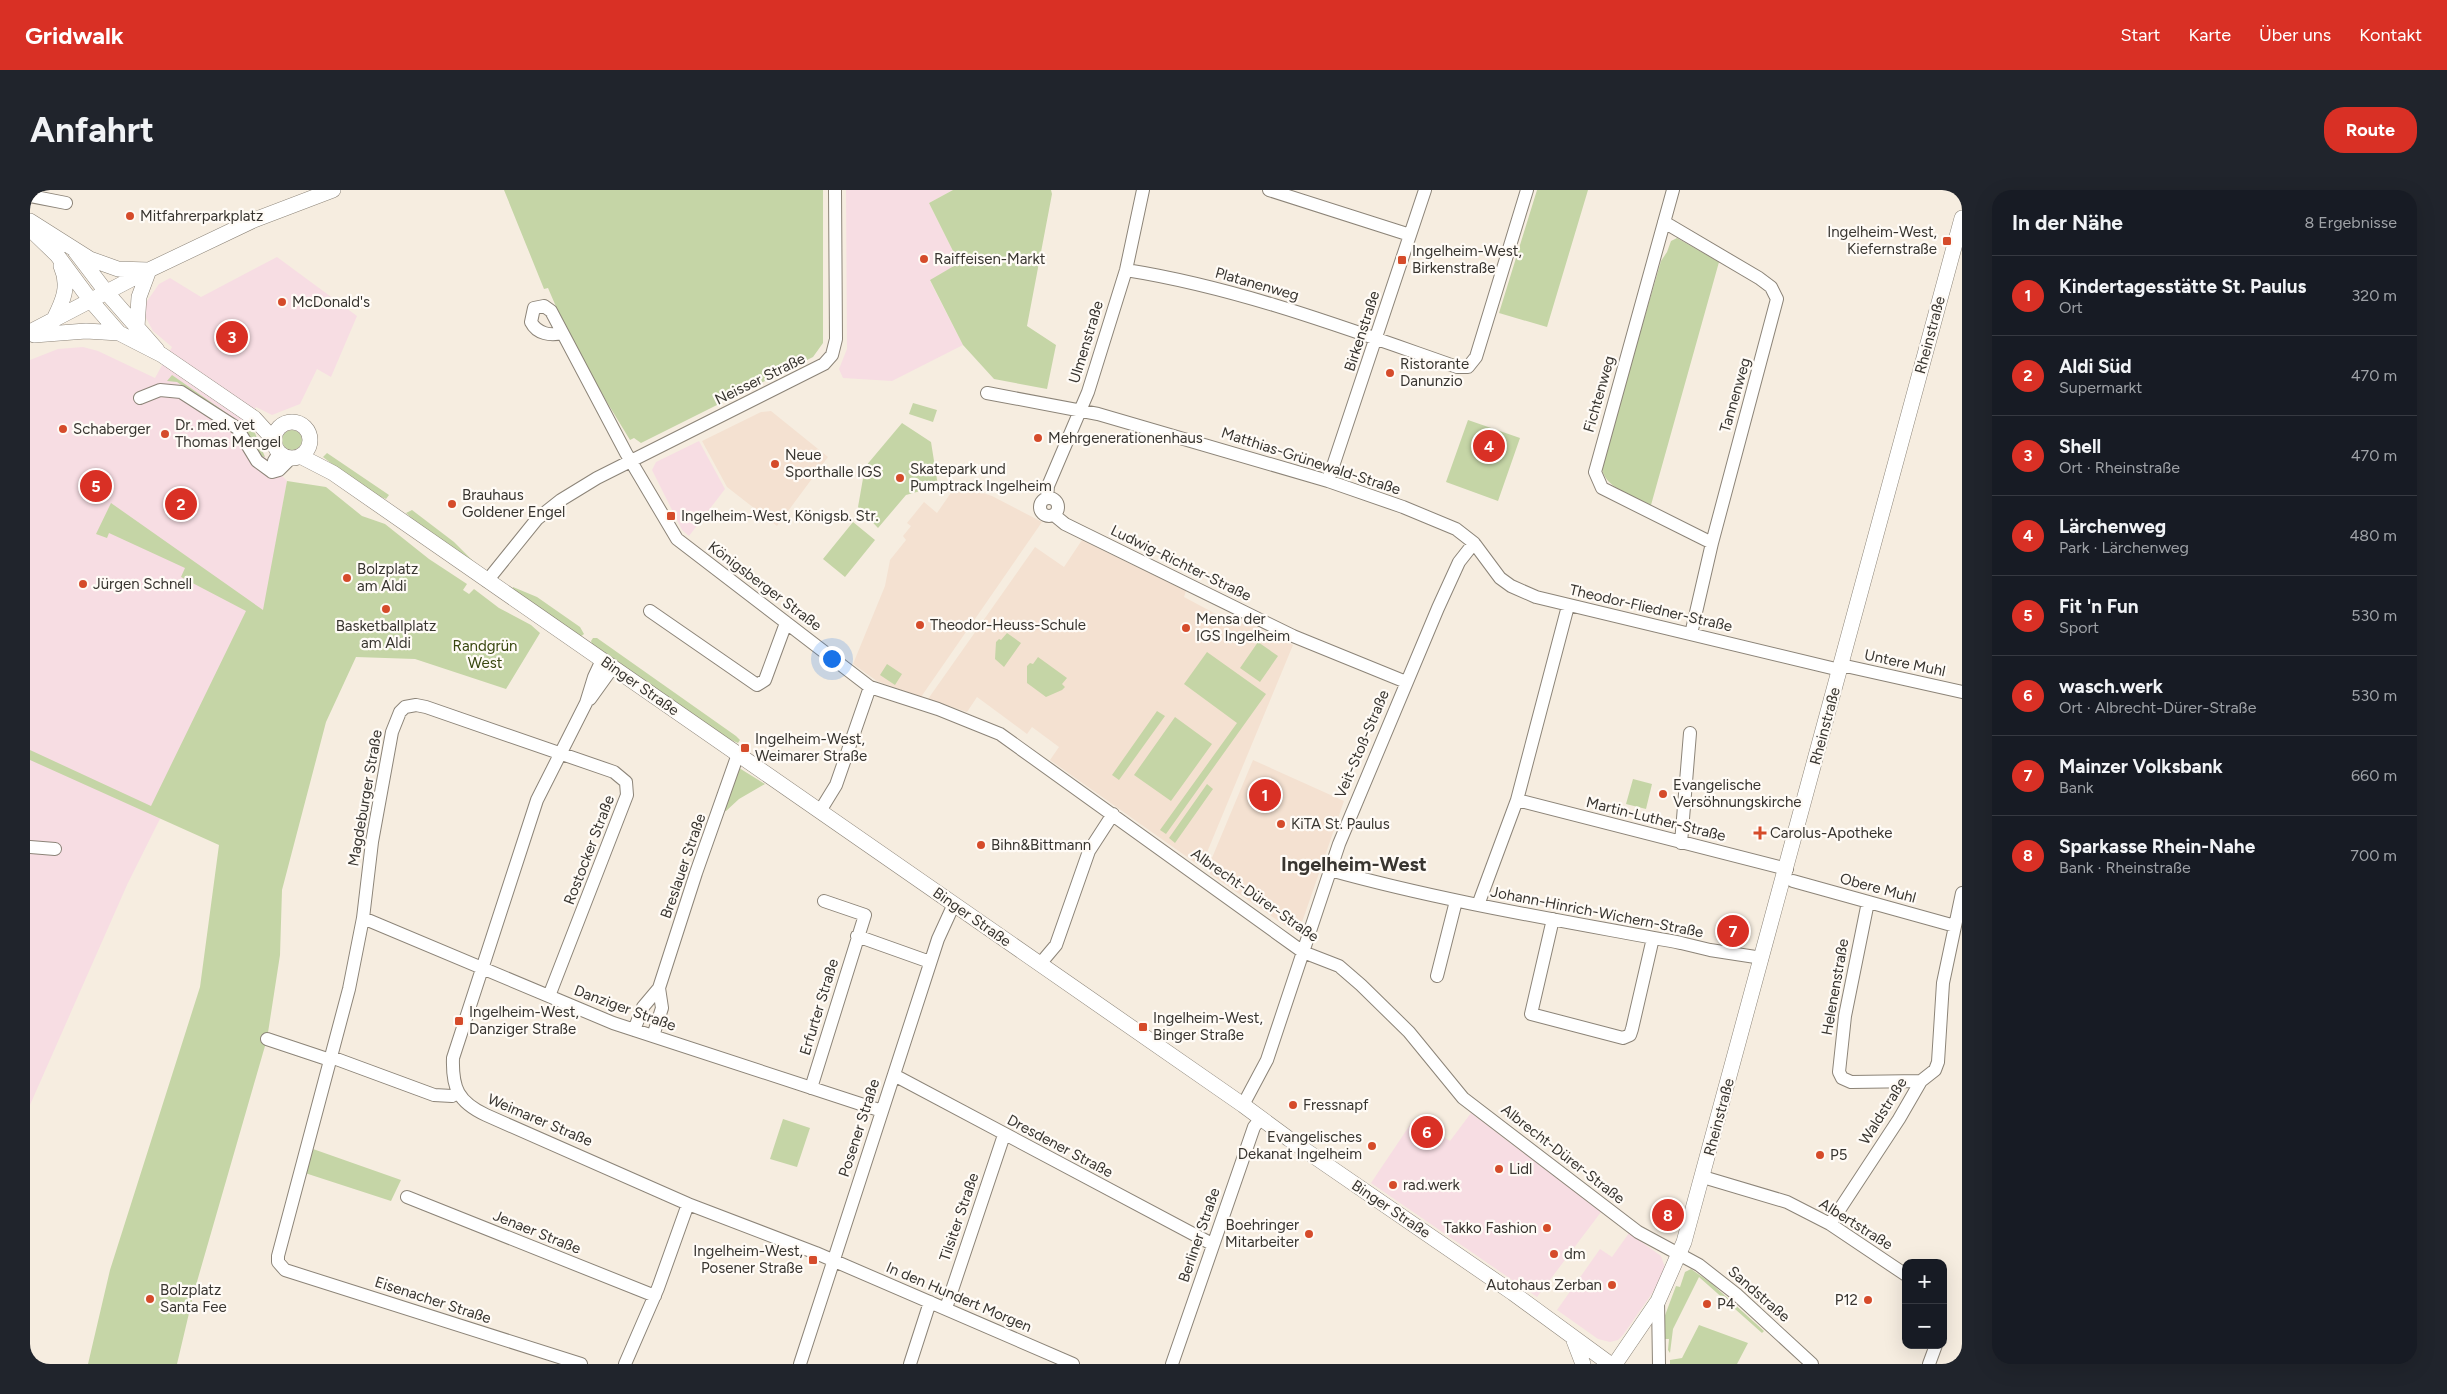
<!DOCTYPE html>
<html lang="de">
<meta charset="utf-8">
<style>
:root{--surface:#171b24;--page:#20242c;--text:#f1f3f6;--muted:#9ea1a6;--line:#363941;--accent:#d93025}
body{margin:0;font-family:Figtree,sans-serif;background:var(--page);color:var(--text)}
.controls{position:absolute;right:15px;bottom:15px;display:grid;overflow:hidden;border-radius:10px;box-shadow:0 5px 20px #0002}
.controls button{width:45px;height:45px;display:grid;place-items:center;padding:0;border:0;border-bottom:1px solid var(--line);background:var(--surface);color:var(--text);font:25px sans-serif}
.you{position:absolute;left:801px;top:468px;width:18px;height:18px;margin:-12px;border:4px solid #fff;border-radius:50%;background:#1a73e8;box-shadow:0 0 0 8px #1a73e833}
.badge{display:grid;place-items:center;width:32px;height:32px;border-radius:50%;background:var(--accent);color:#fff;font-size:16px;font-weight:700}
.pin{position:absolute;translate:-50% -50%;border:2px solid #fff;box-shadow:0 1px 5px #0006}
.list{margin:0;padding:0;list-style:none}
h2{display:flex;justify-content:space-between;align-items:center;height:65px;margin:0;padding:0 20px;font-size:21px}
h2 small{font-size:16px;font-weight:400;color:var(--muted)}
.list li{display:grid;grid-template-columns:32px 1fr auto;gap:15px;align-items:center;box-sizing:border-box;height:80px;padding:0 20px;border-top:1px solid var(--line)}
.list b{display:block;font-size:19px;white-space:nowrap}
.list p{margin:0;font-size:16px;white-space:nowrap;color:var(--muted)}
.list em{font-size:16px;font-style:normal;color:var(--muted)}
.map{position:relative;flex:none;width:1932px;height:1174px;overflow:hidden;border-radius:20px}
header{display:flex;align-items:center;gap:30px;box-sizing:border-box;height:70px;padding:0 25px;background:var(--accent);color:#fff}
header strong{font-size:24px}
nav{display:flex;gap:28px;margin-inline-start:auto;font-size:18px}
.intro{display:flex;align-items:center;justify-content:space-between;box-sizing:border-box;height:120px;padding:0 30px}
h1{margin:0;font-size:35px}
.button{padding:12px 22px;border-radius:20px;background:var(--accent);color:#fff;font-size:18px;font-weight:700}
main{display:flex;gap:30px;padding:0 30px}
aside{flex:1;background:var(--surface);border-radius:20px;box-shadow:0 5px 20px #0002}
.map>svg:first-child{display:block}
</style>
<header>
<strong>Gridwalk</strong>
<nav><a>Start</a><a>Karte</a><a>Über uns</a><a>Kontakt</a></nav>
</header>
<div class="intro"><h1>Anfahrt</h1><a class="button">Route</a></div>
<main>
<div class="map">
<svg width="1932" height="1174" viewBox="0 0 1932 1174">
<rect width="100%" height="100%" fill="#f6ede0"/>
<path fill="#f7dde3" d="M 816,0 L 923,0 L 899,13 L 929,73 L 900,91 L 933,155 L 862,191 L 813,188 L 809,179 L 817,159 Z
M 247,67 L 327,126 L 301,187 L 287,179 L 270,214 L 242,225 L 226,217 L 214,235 L 225,243 L 236,269 L 257,291 L 234,420 L 97,695 L 0,915 L 0,170 L 28,159 L 53,157 L 68,161 L 125,188 L 142,157 L 123,141 L 114,124 L 115,114 L 129,94 L 140,88 L 171,107 Z
M 669,251 L 695,299 L 659,346 L 652,340 L 622,280 L 626,272 Z
M 1441,923 L 1571,1022 L 1507,1107 L 1341,993 L 1384,929 L 1420,951 Z
M 1599,1043 L 1631,1066 L 1635,1078 L 1623,1102 L 1593,1145 L 1588,1150 L 1580,1152 L 1568,1149 L 1527,1120 L 1570,1059 L 1582,1067 Z"/>
<path fill="#f4e1d1" d="M 741,221 L 798,267 L 747,336 L 697,297 L 672,251 L 731,222 Z
M 927,294 L 962,306 L 1012,332 L 891,507 L 847,491 L 823,474 L 855,396 L 860,370 L 876,350 L 873,346 L 881,336 L 877,333 L 894,312 L 907,323 Z
M 1052,350 L 1156,401 L 1154,407 L 1199,431 L 1204,425 L 1263,455 L 1173,672 L 1167,674 L 1020,570 L 1029,557 L 1002,537 L 997,544 L 947,507 L 937,522 L 898,509 L 1005,357 L 1034,377 Z
M 1223,570 L 1314,611 L 1270,738 L 1263,741 L 1180,684 L 1179,675 Z"/>
<path fill="#c5d5a6" d="M 474,0 L 793,0 L 793,153 L 783,167 L 611,253 L 604,248 L 600,250 C 570,201 540,152 518,98 L 514,99 Z
M 923,0 L 1021,0 L 1022,4 L 997,136 L 1026,155 L 1017,199 L 964,189 L 933,155 L 900,90 L 929,73 L 899,13 Z
M 1507,0 L 1558,0 L 1517,137 L 1469,123 Z
M 1647,48 L 1689,72 L 1621,315 C 1604,306 1570,297 1572,274 L 1631,71 L 1637,62 L 1641,51 Z
M 142,185 L 225,243 L 235,267 L 229,266 L 212,238 L 147,192 L 137,191 Z
M 883,213 L 907,220 L 903,232 L 879,224 Z
M 1438,230 L 1490,248 L 1468,311 L 1416,292 Z
M 872,233 L 901,252 L 908,296 L 876,305 L 848,338 L 828,317 L 835,277 Z
M252 250a10 10 0 1 1 20 0a10 10 0 1 1-20 0Z
M 297,263 L 359,305 L 356,309 L 338,302 L 293,267 Z
M 257,291 L 296,297 L 332,326 L 355,334 L 399,369 L 437,394 L 433,400 L 439,404 L 444,399 L 469,418 L 501,435 L 510,443 L 476,499 L 385,469 L 326,467 L 296,532 L 252,700 L 250,765 L 237,849 L 164,1102 L 147,1174 L 58,1174 L 80,1080 L 170,797 L 189,655 L 0,570 L 0,560 L 121,616 L 216,421 L 151,387 L 155,378 L 79,343 L 77,348 L 66,344 L 81,313 L 233,420 Z
M 382,320 L 424,352 L 447,375 L 401,347 L 376,323 Z
M 823,332 L 845,350 L 815,387 L 793,369 Z
M 483,397 L 507,407 L 550,437 L 554,444 L 550,447 L 481,401 Z
M 977,443 L 991,453 L 974,477 L 965,469 L 966,452 L 969,449 L 971,450 Z
M 563,448 L 567,448 L 706,546 L 710,550 L 708,553 L 683,542 L 563,458 L 561,451 Z
M 1228,452 L 1248,466 L 1230,492 L 1210,478 Z
M 1177,462 L 1236,504 L 1136,644 L 1130,640 L 1207,533 L 1154,494 Z
M 1008,467 L 1037,488 L 1032,494 L 1035,497 L 1032,500 L 1016,507 L 997,493 L 997,476 L 1000,473 L 1003,474 Z
M 857,474 L 872,484 L 865,495 L 850,485 Z
M 1127,521 L 1135,526 L 1089,590 L 1082,585 Z
M 1145,527 L 1182,554 L 1141,611 L 1104,585 Z
M 706,576 L 735,594 L 709,609 L 696,621 L 693,621 Z
M 1603,589 L 1622,594 L 1616,619 L 1596,614 Z
M 1177,594 L 1183,599 L 1145,653 L 1139,648 Z
M 753,929 L 780,938 L 767,977 L 740,969 Z
M 283,959 L 371,990 L 361,1011 L 275,983 Z
M 1661,1079 L 1681,1093 L 1734,1141 L 1732,1143 L 1669,1087 L 1643,1139 L 1640,1163 L 1638,1160 L 1639,1149 L 1633,1149 L 1634,1128 L 1646,1096 L 1650,1097 L 1655,1082 Z
M 1669,1135 L 1718,1153 L 1707,1174 L 1640,1174 L 1640,1170 L 1652,1168 Z"/>
<g fill="none" stroke-linecap="round" stroke-linejoin="round">
<g stroke="#8c8478" stroke-width="14">
<path id="minor" d="M 1239,0 L 1380,45
M 1643,0 L 1565,282 L 1572,298 L 1682,353
M 0,6 L 36,13
M 1634,32 L 1729,88 L 1741,97 L 1747,109 L 1682,353 L 1661,444
M 1096,80 C 1210,98 1318,139 1427,177 L 1438,177 L 1446,167 L 1497,0
M 532,143 C 521,146 507,144 501,132 L 504,118 L 514,116 L 521,121 L 596,263 L 647,349 L 840,497 L 908,519 L 970,544 L 1273,762 L 1309,776 L 1331,795 L 1379,842 L 1433,908 L 1608,1042 L 1669,1075 L 1706,1104 L 1782,1174
M 957,203 L 1068,224 L 1298,291 L 1373,317 L 1426,339 L 1444,353 L 1470,388 L 1481,396 L 1506,407 L 1810,480
M 110,208 L 130,200 L 151,202 L 207,238 L 227,271 L 242,282
M 242,282 L 249,280 L 261,268
M 242,282 L 244,271 L 249,263
M 1298,291 L 1395,0
M1010 317a9 9 0 1 1 18 0a9 9 0 1 1-18 0Z
M 1017,308 L 1018,296 L 1058,202 L 1096,80 L 1113,0
M 1024,325 L 1035,334 L 1263,446 L 1376,492
M 457,391 L 507,329 L 531,310 L 567,288 L 794,174 L 802,165 L 806,149 L 805,0
M 620,421 L 727,495 L 735,490 L 756,433
M 572,470 L 564,487 L 556,513 L 507,610 L 423,868 C 422,898 428,912 456,925 L 658,1014 L 786,1063 L 1043,1174
M 1811,475 L 1932,502
M 560,509 L 583,477
M 1487,610 L 1757,679
M 790,621 L 806,595 L 840,497
M 1651,653 L 1660,543
M 0,657 L 25,659
M 1300,680 C 1415,712 1534,731 1651,753 L 1680,760 L 1732,768
M 1763,691 L 1925,736
M 1838,712 L 1815,826 L 1809,882 L 1812,888 L 1821,892 L 1891,891
M 1448,715 L 1487,610 L 1538,416
M 333,728 L 583,833 L 852,921
M 1523,729 L 1501,824 L 1593,848 L 1600,845 L 1602,839 L 1623,748
M 827,746 L 900,772
M 1010,774 L 1026,755 L 1059,661 L 1083,624
M 1407,786 L 1426,711
M 519,806 L 597,605 L 596,592 L 584,582 L 396,517 L 386,515 L 375,517 L 370,522 L 362,542 L 342,652 L 333,728 L 319,799 L 248,1066 L 248,1072 L 255,1080 L 551,1174
M 604,840 L 613,817 L 629,798 L 666,683 L 708,564
M 623,846 L 632,818 L 629,798
M 237,849 L 300,870
M 301,867 L 404,905 L 422,906 L 427,903
M 864,885 L 1182,1054
M 781,898 L 835,725 L 794,711
M 1213,915 L 1237,870 L 1309,654 L 1408,418 L 1429,372 L 1444,353
M 1673,987 L 1757,1012 L 1800,1034 L 1876,1085
M 377,1007 L 625,1106
M 1800,1034 L 1869,929 L 1891,891 L 1905,880 L 1908,872 L 1913,793 L 1932,703
M 1628,1111 L 1629,1174
M 916,1118 L 974,945
M 595,1174 L 628,1098 L 658,1014
M 770,1174 L 908,749 L 924,714
M 880,1174 L 900,1112
M 1142,1174 L 1224,937 L 1231,928
M 1899,1174 L 1906,1155"/>
</g>
<g stroke="#8c8478" stroke-width="16">
<path id="major" d="M 0,31 L 60,69 L 88,79 L 118,80
M 0,39 L 27,65 L 61,111 L 89,143 L 132,165 L 224,228 L 244,250
M 45,61 L 77,103 L 127,160
M 24,129 C 33,111 40,96 31,76
M 107,137 L 109,107 L 119,80
M 0,142 L 119,80 L 224,30 L 303,0
M 4,145 L 56,141 L 89,143
M244 250a18 18 0 1 1 36 0a18 18 0 1 1-36 0Z
M 270,266 L 303,283 L 1213,915 L 1259,949 L 1483,1103 L 1580,1174
M 1543,1148 L 1553,1174
M 1585,1174 L 1628,1111 L 1654,1052 L 1932,28"/>
</g>
<use href="#minor" stroke="#fff" stroke-width="12"/>
<use href="#major" stroke="#fff" stroke-width="15"/>
</g>
<g fill="#d54b2a" stroke="#fffbf6" stroke-width="2">
<circle cx="100" cy="26" r="5"/>
<rect x="1912" y="46" width="10" height="10" rx="2.5"/>
<circle cx="894" cy="69" r="5"/>
<rect x="1367" y="65" width="10" height="10" rx="2.5"/>
<circle cx="252" cy="112" r="5"/>
<circle cx="1360" cy="183" r="5"/>
<circle cx="33" cy="239" r="5"/>
<circle cx="135" cy="244" r="5"/>
<circle cx="1008" cy="248" r="5"/>
<circle cx="745" cy="274" r="5"/>
<circle cx="870" cy="288" r="5"/>
<circle cx="422" cy="314" r="5"/>
<rect x="636" y="321" width="10" height="10" rx="2.5"/>
<circle cx="317" cy="388" r="5"/>
<circle cx="53" cy="394" r="5"/>
<circle cx="356" cy="419" r="5"/>
<circle cx="890" cy="435" r="5"/>
<circle cx="1156" cy="438" r="5"/>
<rect x="710" y="553" width="10" height="10" rx="2.5"/>
<circle cx="1633" cy="604" r="5"/>
<circle cx="1251" cy="634" r="5"/>
<path d="M1727.5 635.5h5v5h5v5h-5v5h-5v-5h-5v-5h5z"/>
<circle cx="951" cy="655" r="5"/>
<rect x="424" y="826" width="10" height="10" rx="2.5"/>
<rect x="1108" y="832" width="10" height="10" rx="2.5"/>
<circle cx="1263" cy="915" r="5"/>
<circle cx="1342" cy="956" r="5"/>
<circle cx="1790" cy="965" r="5"/>
<circle cx="1469" cy="979" r="5"/>
<circle cx="1363" cy="995" r="5"/>
<circle cx="1517" cy="1038" r="5"/>
<circle cx="1279" cy="1044" r="5"/>
<circle cx="1524" cy="1064" r="5"/>
<rect x="778" y="1065" width="10" height="10" rx="2.5"/>
<circle cx="1582" cy="1095" r="5"/>
<circle cx="120" cy="1109" r="5"/>
<circle cx="1838" cy="1110" r="5"/>
<circle cx="1677" cy="1114" r="5"/>
</g>
<g text-anchor="middle" stroke-width="4.5" stroke-linejoin="round" paint-order="stroke">
<g font-size="15" fill="#383530" stroke="#fffbf6" text-anchor="start">
<text x="110" y="31">Mitfahrerparkplatz</text>
<text x="1907" y="47" text-anchor="end">Ingelheim-West,<tspan x="1907" dy="17">Kiefernstraße</tspan></text>
<text x="1382" y="66">Ingelheim-West,<tspan x="1382" dy="17">Birkenstraße</tspan></text>
<text x="904" y="74">Raiffeisen-Markt</text>
<text x="262" y="117">McDonald's</text>
<text x="1370" y="179">Ristorante<tspan x="1370" dy="17">Danunzio</tspan></text>
<text x="145" y="240">Dr. med. vet<tspan x="145" dy="17">Thomas Mengel</tspan></text>
<text x="43" y="244">Schaberger</text>
<text x="1018" y="253">Mehrgenerationenhaus</text>
<text x="755" y="270">Neue<tspan x="755" dy="17">Sporthalle IGS</tspan></text>
<text x="880" y="284">Skatepark und<tspan x="880" dy="17">Pumptrack Ingelheim</tspan></text>
<text x="432" y="310">Brauhaus<tspan x="432" dy="17">Goldener Engel</tspan></text>
<text x="651" y="331">Ingelheim-West, Königsb. Str.</text>
<text x="327" y="384">Bolzplatz<tspan x="327" dy="17">am Aldi</tspan></text>
<text x="63" y="399">Jürgen Schnell</text>
<text x="1166" y="434">Mensa der<tspan x="1166" dy="17">IGS Ingelheim</tspan></text>
<text x="900" y="440">Theodor-Heuss-Schule</text>
<text x="356" y="441" text-anchor="middle">Basketballplatz<tspan x="356" dy="17">am Aldi</tspan></text>
<text x="725" y="554">Ingelheim-West,<tspan x="725" dy="17">Weimarer Straße</tspan></text>
<text x="1643" y="600">Evangelische<tspan x="1643" dy="17">Versöhnungskirche</tspan></text>
<text x="1261" y="639">KiTA St. Paulus</text>
<text x="1740" y="648">Carolus-Apotheke</text>
<text x="961" y="660">Bihn&amp;Bittmann</text>
<text x="439" y="827">Ingelheim-West,<tspan x="439" dy="17">Danziger Straße</tspan></text>
<text x="1123" y="833">Ingelheim-West,<tspan x="1123" dy="17">Binger Straße</tspan></text>
<text x="1273" y="920">Fressnapf</text>
<text x="1332" y="952" text-anchor="end">Evangelisches<tspan x="1332" dy="17">Dekanat Ingelheim</tspan></text>
<text x="1800" y="970">P5</text>
<text x="1479" y="984">Lidl</text>
<text x="1373" y="1000">rad.werk</text>
<text x="1269" y="1040" text-anchor="end">Boehringer<tspan x="1269" dy="17">Mitarbeiter</tspan></text>
<text x="1507" y="1043" text-anchor="end">Takko Fashion</text>
<text x="773" y="1066" text-anchor="end">Ingelheim-West,<tspan x="773" dy="17">Posener Straße</tspan></text>
<text x="1534" y="1069">dm</text>
<text x="1572" y="1100" text-anchor="end">Autohaus Zerban</text>
<text x="130" y="1105">Bolzplatz<tspan x="130" dy="17">Santa Fee</tspan></text>
<text x="1828" y="1115" text-anchor="end">P12</text>
<text x="1687" y="1119">P4</text>
</g>
<g font-size="15" fill="#383530" stroke="#fffbf6">
<text transform="translate(1227 94) rotate(16)" y="5">Platanenweg</text>
<text transform="translate(1332 141) rotate(-72)" y="5">Birkenstraße</text>
<text transform="translate(1900 145) rotate(-75)" y="5">Rheinstraße</text>
<text transform="translate(1056 152) rotate(-73)" y="5">Ulmenstraße</text>
<text transform="translate(730 189) rotate(-26)" y="5">Neisser Straße</text>
<text transform="translate(1569 204) rotate(-74)" y="5">Fichtenweg</text>
<text transform="translate(1705 205) rotate(-74)" y="5">Tannenweg</text>
<text transform="translate(1281 271) rotate(18)" y="5">Matthias-Grünewald-Straße</text>
<text transform="translate(1151 373) rotate(26)" y="5">Ludwig-Richter-Straße</text>
<text transform="translate(735 396) rotate(37)" y="5">Königsberger Straße</text>
<text transform="translate(1621 418) rotate(13)" y="5">Theodor-Fliedner-Straße</text>
<text transform="translate(1875 473) rotate(12)" y="5">Untere Muhl</text>
<text transform="translate(610 496) rotate(35)" y="5">Binger Straße</text>
<text transform="translate(1795 536) rotate(-75)" y="5">Rheinstraße</text>
<text transform="translate(1332 554) rotate(-67)" y="5">Veit-Stoß-Straße</text>
<text transform="translate(335 608) rotate(-80)" y="5">Magdeburger Straße</text>
<text transform="translate(1626 629) rotate(14)" y="5">Martin-Luther-Straße</text>
<text transform="translate(559 660) rotate(-69)" y="5">Rostocker Straße</text>
<text transform="translate(653 676) rotate(-71)" y="5">Breslauer Straße</text>
<text transform="translate(1848 698) rotate(15)" y="5">Obere Muhl</text>
<text transform="translate(1225 705) rotate(35)" y="5">Albrecht-Dürer-Straße</text>
<text transform="translate(1567 722) rotate(11)" y="5">Johann-Hinrich-Wichern-Straße</text>
<text transform="translate(942 727) rotate(35)" y="5">Binger Straße</text>
<text transform="translate(1805 797) rotate(-80)" y="5">Helenenstraße</text>
<text transform="translate(789 817) rotate(-73)" y="5">Erfurter Straße</text>
<text transform="translate(595 818) rotate(20)" y="5">Danziger Straße</text>
<text transform="translate(1853 921) rotate(-58)" y="5">Waldstraße</text>
<text transform="translate(1689 927) rotate(-75)" y="5">Rheinstraße</text>
<text transform="translate(510 930) rotate(23)" y="5">Weimarer Straße</text>
<text transform="translate(829 938) rotate(-72)" y="5">Posener Straße</text>
<text transform="translate(1030 956) rotate(28)" y="5">Dresdener Straße</text>
<text transform="translate(1533 964) rotate(38)" y="5">Albrecht-Dürer-Straße</text>
<text transform="translate(1361 1019) rotate(34)" y="5">Binger Straße</text>
<text transform="translate(929 1027) rotate(-71)" y="5">Tilsiter Straße</text>
<text transform="translate(1826 1034) rotate(32)" y="5">Albertstraße</text>
<text transform="translate(507 1042) rotate(22)" y="5">Jenaer Straße</text>
<text transform="translate(1169 1045) rotate(-71)" y="5">Berliner Straße</text>
<text transform="translate(1729 1104) rotate(41)" y="5">Sandstraße</text>
<text transform="translate(929 1107) rotate(23)" y="5">In den Hundert Morgen</text>
<text transform="translate(403 1110) rotate(18)" y="5">Eisenacher Straße</text>
</g>
<g font-size="15" fill="#38470f" stroke="#fffbf6">
<text x="455" y="461">Randgrün<tspan x="455" dy="17">West</tspan></text>
</g>
<g font-size="20" font-weight="bold" fill="#383530" stroke="#fffbf6">
<text x="1324" y="681">Ingelheim-West</text>
</g>
</g>
</svg>
<div class="controls">
<button>+</button>
<button>−</button>
</div>
<div class="you"></div>
<div class="pin badge" style="left:1235px;top:605px">1</div>
<div class="pin badge" style="left:151px;top:314px">2</div>
<div class="pin badge" style="left:202px;top:147px">3</div>
<div class="pin badge" style="left:1459px;top:256px">4</div>
<div class="pin badge" style="left:66px;top:296px">5</div>
<div class="pin badge" style="left:1397px;top:942px">6</div>
<div class="pin badge" style="left:1703px;top:741px">7</div>
<div class="pin badge" style="left:1638px;top:1025px">8</div>
</div>
<aside>
<h2>In der Nähe<small>8 Ergebnisse</small></h2>
<ul class="list">
<li><span class="badge">1</span><div><b>Kindertagesstätte St. Paulus</b><p>Ort</p></div><em>320 m</em></li>
<li><span class="badge">2</span><div><b>Aldi Süd</b><p>Supermarkt</p></div><em>470 m</em></li>
<li><span class="badge">3</span><div><b>Shell</b><p>Ort · Rheinstraße</p></div><em>470 m</em></li>
<li><span class="badge">4</span><div><b>Lärchenweg</b><p>Park · Lärchenweg</p></div><em>480 m</em></li>
<li><span class="badge">5</span><div><b>Fit 'n Fun</b><p>Sport</p></div><em>530 m</em></li>
<li><span class="badge">6</span><div><b>wasch.werk</b><p>Ort · Albrecht-Dürer-Straße</p></div><em>530 m</em></li>
<li><span class="badge">7</span><div><b>Mainzer Volksbank</b><p>Bank</p></div><em>660 m</em></li>
<li><span class="badge">8</span><div><b>Sparkasse Rhein-Nahe</b><p>Bank · Rheinstraße</p></div><em>700 m</em></li>
</ul>
</aside>
</main>
